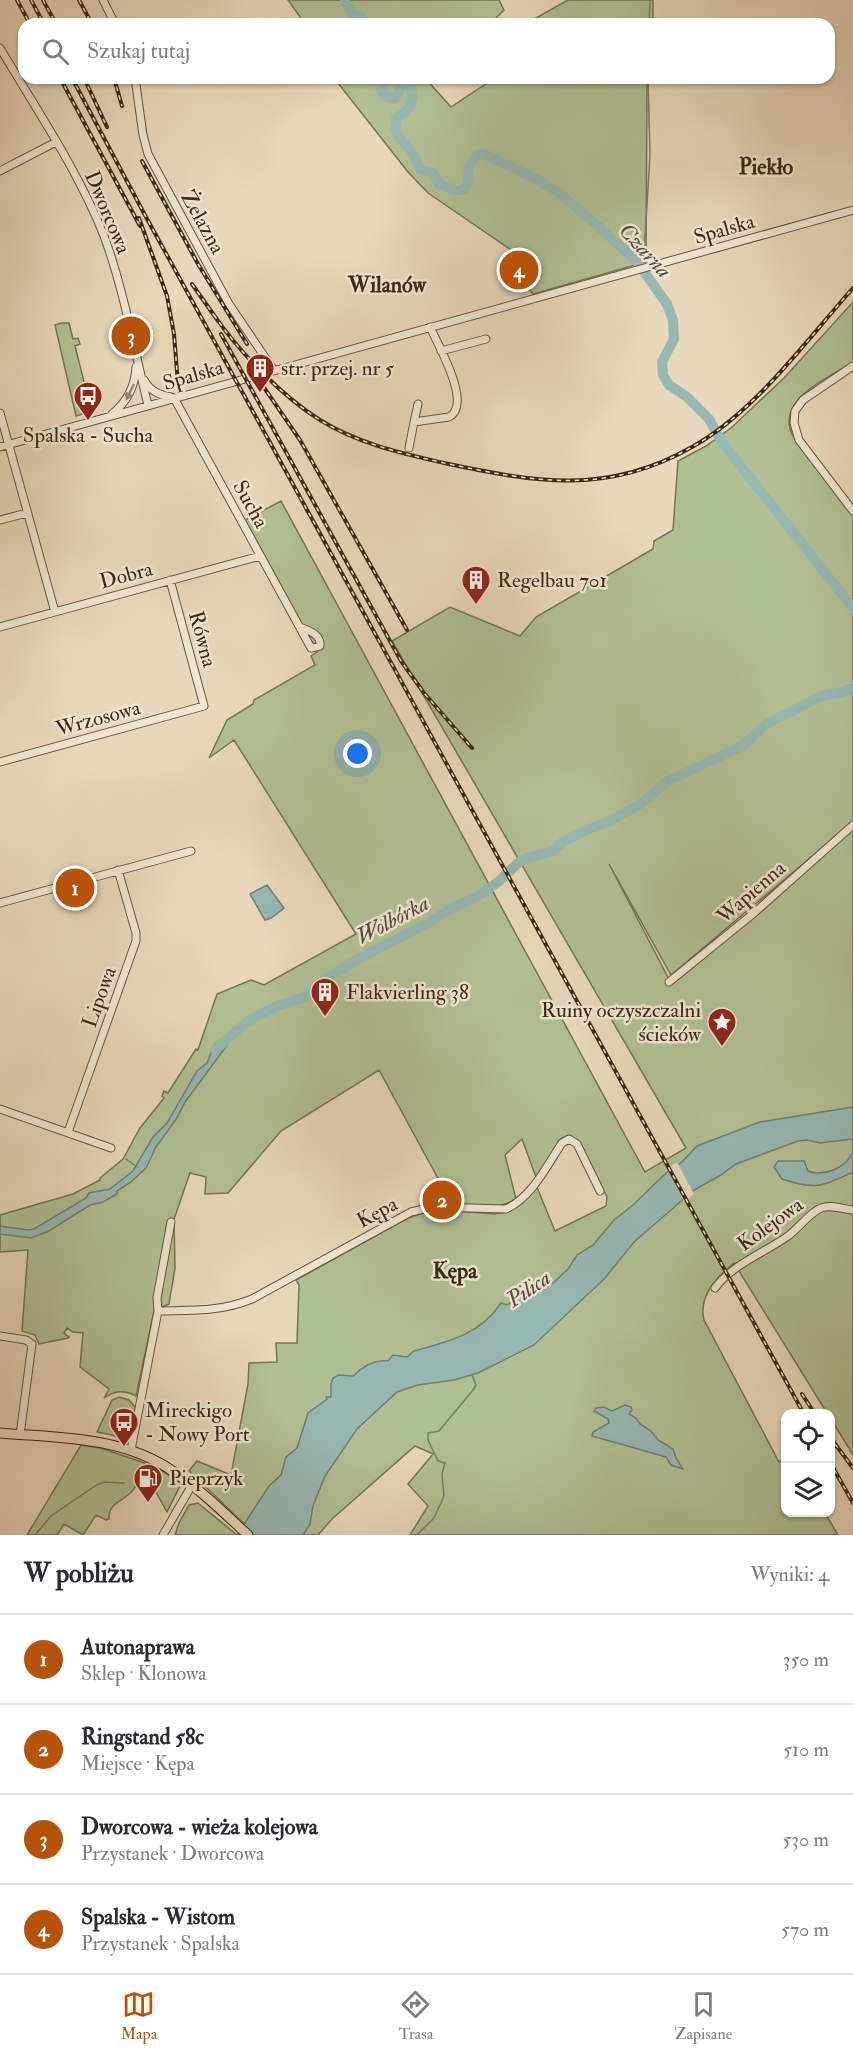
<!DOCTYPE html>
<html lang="pl">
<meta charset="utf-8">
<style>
:root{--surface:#fff;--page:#f7f7f7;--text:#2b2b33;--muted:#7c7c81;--line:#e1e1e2;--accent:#b45309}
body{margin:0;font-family:"IM FELL Double Pica",serif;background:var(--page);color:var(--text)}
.controls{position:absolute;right:18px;bottom:18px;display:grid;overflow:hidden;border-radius:12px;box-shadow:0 2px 4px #0004}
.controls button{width:54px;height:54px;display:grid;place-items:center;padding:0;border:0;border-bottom:2px solid var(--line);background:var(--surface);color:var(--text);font:30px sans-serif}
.you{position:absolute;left:358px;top:754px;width:21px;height:21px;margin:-15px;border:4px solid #fff;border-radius:50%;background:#1a73e8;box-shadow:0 0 0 9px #1a73e833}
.badge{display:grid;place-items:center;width:39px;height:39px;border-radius:50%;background:var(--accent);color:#fff;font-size:20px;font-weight:700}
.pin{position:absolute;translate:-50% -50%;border:3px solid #fff;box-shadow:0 2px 6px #0006}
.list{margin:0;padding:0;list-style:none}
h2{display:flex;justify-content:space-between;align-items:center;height:78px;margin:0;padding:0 24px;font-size:26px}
h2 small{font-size:20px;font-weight:400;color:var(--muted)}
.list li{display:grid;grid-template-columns:39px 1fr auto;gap:18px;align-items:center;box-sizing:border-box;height:90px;padding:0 24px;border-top:2px solid var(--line)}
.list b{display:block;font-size:22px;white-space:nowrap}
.list p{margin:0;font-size:20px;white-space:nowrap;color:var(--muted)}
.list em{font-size:20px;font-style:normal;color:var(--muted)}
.icon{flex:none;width:33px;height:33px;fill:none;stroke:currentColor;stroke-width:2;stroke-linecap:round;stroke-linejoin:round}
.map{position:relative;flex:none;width:853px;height:1535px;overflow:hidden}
.search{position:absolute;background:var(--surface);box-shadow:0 2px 4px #0004;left:18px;right:18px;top:18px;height:66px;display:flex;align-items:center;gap:15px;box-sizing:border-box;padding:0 21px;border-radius:18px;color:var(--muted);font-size:22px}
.sheet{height:438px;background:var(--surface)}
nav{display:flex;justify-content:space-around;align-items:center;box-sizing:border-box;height:84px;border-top:2px solid var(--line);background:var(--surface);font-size:16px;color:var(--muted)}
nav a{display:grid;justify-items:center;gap:3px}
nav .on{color:var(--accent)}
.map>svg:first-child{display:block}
</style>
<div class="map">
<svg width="853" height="1535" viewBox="0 0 853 1535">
<rect width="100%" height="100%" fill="#e9d8bb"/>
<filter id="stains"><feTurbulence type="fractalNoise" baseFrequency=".00333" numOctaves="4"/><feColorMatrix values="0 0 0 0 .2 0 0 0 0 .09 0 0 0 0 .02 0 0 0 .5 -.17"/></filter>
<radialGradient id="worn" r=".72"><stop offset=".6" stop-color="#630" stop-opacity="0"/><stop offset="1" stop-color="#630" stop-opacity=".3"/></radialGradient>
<path fill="#b1c094" stroke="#767457" stroke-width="1.5" d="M 288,0 L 499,0 L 504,10 L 490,24 L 305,24 Z
M 568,0 L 653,0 L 653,24 L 500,24 L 508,21 L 529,22 Z
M 334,78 L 425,78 L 451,107 L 487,83 L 487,78 L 675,78 L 677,83 L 647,81 L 646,262 L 533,294 L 529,289 L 520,256 L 428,193 L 408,172 Z
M 853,302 L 853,362 C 829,378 774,399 793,436 L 853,515 L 853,822 L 671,975 L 609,864 L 671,983 L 680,978 L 756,915 L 853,829 L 853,1455 L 831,1419 L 830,1414 L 827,1413 L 734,1263 C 717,1277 698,1296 704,1320 L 779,1462 L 785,1459 L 786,1512 L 825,1513 L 838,1535 L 410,1535 L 428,1506 L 408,1484 L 433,1454 L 415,1446 L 332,1519 L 318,1535 L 256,1535 L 189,1471 L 197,1461 L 231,1475 L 248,1384 L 249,1363 L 277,1362 L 276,1343 L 297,1343 L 299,1285 L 296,1280 L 408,1218 L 434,1210 L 446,1210 L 494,1214 L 507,1212 L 523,1203 L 536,1185 L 555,1231 L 606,1206 L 607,1197 L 580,1142 L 569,1136 L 562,1138 L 536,1177 L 522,1139 L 505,1155 L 516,1199 C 494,1212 471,1206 447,1205 L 441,1184 L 379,1070 L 281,1131 L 228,1193 L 205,1194 L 206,1177 L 190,1173 L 174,1219 L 175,1268 L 169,1304 L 154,1311 L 136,1396 C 124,1390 116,1390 104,1398 L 109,1389 L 80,1367 L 83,1333 L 73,1332 L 67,1328 L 64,1333 L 69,1337 L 68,1338 L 39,1344 L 35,1335 L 22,1331 L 28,1250 L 0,1252 L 0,1215 L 73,1194 L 100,1180 L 100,1178 L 123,1159 L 140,1128 L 164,1098 L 162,1096 L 164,1091 L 168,1093 L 196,1049 L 198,1050 L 217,994 L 251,980 L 264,985 L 356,934 L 234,740 L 209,758 L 227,720 L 253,704 L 254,700 L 315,665 L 311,656 L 317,652 L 245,520 L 281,501 L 645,1172 L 686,1148 L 392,641 L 450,607 L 520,636 L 536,617 L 653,549 L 654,541 L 673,530 L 678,461 L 706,446 L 731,428 L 785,377 Z
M 62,323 L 69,323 L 73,339 L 78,338 L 80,344 L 75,346 L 87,394 L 93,397 L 95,410 L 76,416 L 55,325 Z
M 119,1397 L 129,1400 L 135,1407 L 131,1437 L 127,1441 L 112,1435 L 97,1432 L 112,1400 Z
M 81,1445 L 100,1448 L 145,1463 C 142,1471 139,1484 133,1490 C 125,1501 108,1502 109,1519 L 106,1520 L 96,1515 L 83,1535 L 64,1524 L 57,1535 L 27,1535 Z
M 159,1469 L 178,1481 L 180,1486 L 167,1512 L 150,1481 L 151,1474 Z
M 198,1503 L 237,1535 L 175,1535 L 179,1523 L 189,1505 Z"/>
<path fill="#97b9b2" stroke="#727f75" stroke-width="1.5" d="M 267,885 L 284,908 L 271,918 L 265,920 L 250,894 Z
M 220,1040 L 228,1044 L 185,1102 L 177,1118 L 156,1147 L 146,1168 L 131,1182 L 117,1191 L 117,1194 L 103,1202 L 90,1205 L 49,1231 L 31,1238 L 0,1234 L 0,1226 L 28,1230 L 34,1229 L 86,1198 L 89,1193 L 110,1189 L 133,1171 L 153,1137 L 167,1123 L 197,1071 L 207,1063 L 214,1045 Z
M 853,1107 L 853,1139 L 820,1143 L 807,1140 L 798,1141 L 736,1164 L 721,1175 L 694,1190 L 634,1242 L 605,1278 L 534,1345 L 478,1373 L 454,1380 L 418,1385 L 397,1392 L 357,1429 L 325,1476 L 313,1506 L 310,1524 L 303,1535 L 237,1535 L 269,1486 L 281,1475 L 286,1457 L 297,1448 L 308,1413 L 327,1399 L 326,1397 L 331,1397 L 331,1384 L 333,1378 L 339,1375 L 353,1376 C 363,1366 375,1359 388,1361 L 393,1355 L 407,1357 L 414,1351 C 448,1342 481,1334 501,1303 L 507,1305 L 517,1297 L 544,1289 L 554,1282 L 568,1269 L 577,1255 L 593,1245 L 614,1220 L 633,1205 L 666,1173 L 682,1162 L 697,1146 L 760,1122 Z
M 853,1152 L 853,1172 C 823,1187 814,1190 782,1179 L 774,1167 L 778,1161 L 804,1161 L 808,1171 C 824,1177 846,1168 853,1152 Z
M 625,1405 L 631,1407 L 632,1410 L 629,1414 L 636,1418 L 640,1424 L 651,1431 L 658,1440 L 673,1449 L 676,1458 L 683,1469 L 671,1465 L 666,1457 L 592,1436 L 593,1432 L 609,1423 L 608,1419 L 594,1411 L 596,1408 L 604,1407 L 612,1411 Z"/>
<path fill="#e9d8bb" d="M 677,1162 L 694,1194 L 684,1201 L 667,1169 Z"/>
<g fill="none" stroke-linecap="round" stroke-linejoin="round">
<path stroke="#727f75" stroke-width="1.5" d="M 649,24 L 650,0
M 637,262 L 644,254 L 650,155 L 648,78
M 126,1159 L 137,1167
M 35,1535 L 51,1516 L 95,1486 L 104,1482 L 124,1483
M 417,1535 L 434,1518 L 444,1496 L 442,1474 L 445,1463 L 438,1461 L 428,1440 L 428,1433 L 439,1431 L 473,1390 L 476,1385 L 472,1375"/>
<path stroke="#97b9b2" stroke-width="10" d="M 345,0 L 352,14 L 362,17 L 367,24
M 386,78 L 381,90 C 384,97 388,98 395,98 L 402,86 L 406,85 L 411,87 C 416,100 409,112 397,117 C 391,133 402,140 411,151 C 415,157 417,163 420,169 L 433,173 L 439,184 C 487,206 453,165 482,153 L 540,181 L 558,192 L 598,226 L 637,262 L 667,304 L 673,320 L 674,339 L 662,362 L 663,375 L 669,385 L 687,397 L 709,419 L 721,441 L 853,608
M 215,1050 L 248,1021 L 277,1006 L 307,996 L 324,980 L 354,961 L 430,922 L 450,909 L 478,896 L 498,882 L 518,863 L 526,858 L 553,851 L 564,841 L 589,829 L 608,822 L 642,803 L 668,781 L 744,745 L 766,724 L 822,696 L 843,692 L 853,687"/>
<g stroke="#665442" stroke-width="9">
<path id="minor" d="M 103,0 L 115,24
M 0,48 C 36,109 78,170 104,236 C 124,290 134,349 148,405
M 135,78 L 143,135 L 148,154 L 229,304 L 273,369
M 0,171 L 56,142
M 441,351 L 486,339
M 853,366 L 803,400 L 795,411 L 794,423 L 799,440 L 853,511
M 144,380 C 150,391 159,395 171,397
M 174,398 L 311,648 L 320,646 C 321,634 309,631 300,627
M 0,413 L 55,612
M 112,414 C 127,402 135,387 136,367
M 414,422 L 418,404
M 0,447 L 853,210
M 409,448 L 414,422 L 449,417 C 473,405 438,345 430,327
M 0,520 L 27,513
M 0,627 L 260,556
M 0,762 L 204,706 L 170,580
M 0,903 L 191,851
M 669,982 L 754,913 L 853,825
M 0,1109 L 111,1148
M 68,1132 L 136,941 L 136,933 L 118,870
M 715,1288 C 733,1264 764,1253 788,1236 C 799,1228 808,1214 821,1208 C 831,1204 842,1209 853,1210
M 158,1311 C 192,1310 220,1312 252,1299 L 411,1212 L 432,1207 L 506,1209 C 532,1197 546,1167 562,1143 L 569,1139 L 577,1144 L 600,1191
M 0,1336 L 26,1340 L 32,1344 L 20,1435
M 131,1450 L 158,1311 L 157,1298 L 171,1222
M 163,1535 L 192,1485"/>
</g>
<g stroke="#3b281a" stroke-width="11">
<path id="major" d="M 0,1433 C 59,1438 123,1436 174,1472 C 201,1490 224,1513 248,1535"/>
</g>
<use href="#minor" stroke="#f1e6d3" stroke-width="7"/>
<use href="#major" stroke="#e9d8bb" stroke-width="9"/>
<g stroke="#3b281a" stroke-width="4">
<path id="rail" d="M 17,0 L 30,24
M 31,0 L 44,24
M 43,0 L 56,24
M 79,0 L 92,24
M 60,78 L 140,226
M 72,78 L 146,217 L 804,1414
M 84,78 L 107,127
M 114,78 L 122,106
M 142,161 L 198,264 L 247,344
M 139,218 L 167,296 L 174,334 L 178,384
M 192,284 L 218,321
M 214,315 C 239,352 283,397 320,420 C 359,444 401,453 444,463 C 535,482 606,496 692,447 C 755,412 805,342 853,288
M 221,334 L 401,661 L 424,693 L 472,748
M 252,370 L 300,440 L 407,630
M 802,1394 L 815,1414
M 830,1437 L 853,1468
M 830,1462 L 853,1503"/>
</g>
<use href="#rail" stroke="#f1e6d3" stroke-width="1.5" stroke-dasharray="4.5" stroke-linecap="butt"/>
</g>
<defs><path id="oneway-solid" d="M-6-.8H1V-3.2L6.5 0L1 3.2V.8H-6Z" transform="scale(1.5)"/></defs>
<use fill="#968776" href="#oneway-solid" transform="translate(130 392) rotate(116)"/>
<defs>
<g id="building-pin" transform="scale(1.5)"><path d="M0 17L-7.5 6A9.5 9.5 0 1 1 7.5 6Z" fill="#8f2418" stroke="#f1e6d3"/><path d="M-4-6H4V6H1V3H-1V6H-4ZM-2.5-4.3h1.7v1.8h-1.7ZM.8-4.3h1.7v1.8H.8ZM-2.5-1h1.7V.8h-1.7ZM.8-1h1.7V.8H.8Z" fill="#fff"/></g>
<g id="bus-pin" transform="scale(1.5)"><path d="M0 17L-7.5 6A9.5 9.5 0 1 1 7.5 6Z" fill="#8f2418" stroke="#f1e6d3"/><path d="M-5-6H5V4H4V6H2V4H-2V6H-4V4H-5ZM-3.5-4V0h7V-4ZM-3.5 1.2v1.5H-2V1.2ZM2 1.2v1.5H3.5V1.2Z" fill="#fff"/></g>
<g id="sight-pin" transform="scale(1.5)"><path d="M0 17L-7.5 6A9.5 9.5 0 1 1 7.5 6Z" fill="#8f2418" stroke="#f1e6d3"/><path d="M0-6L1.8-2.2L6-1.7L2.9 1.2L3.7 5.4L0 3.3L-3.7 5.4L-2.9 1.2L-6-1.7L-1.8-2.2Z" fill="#fff"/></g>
<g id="fuel-pin" transform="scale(1.5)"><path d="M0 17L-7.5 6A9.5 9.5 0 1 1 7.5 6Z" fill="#8f2418" stroke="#f1e6d3"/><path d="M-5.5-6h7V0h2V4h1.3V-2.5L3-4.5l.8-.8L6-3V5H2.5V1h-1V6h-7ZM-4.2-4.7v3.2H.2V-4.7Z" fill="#fff"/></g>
</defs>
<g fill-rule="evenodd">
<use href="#building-pin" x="260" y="368"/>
<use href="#bus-pin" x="88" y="396"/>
<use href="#building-pin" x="476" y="580"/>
<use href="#building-pin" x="325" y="992"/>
<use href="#sight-pin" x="722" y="1022"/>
<use href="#bus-pin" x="124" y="1422"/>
<use href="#fuel-pin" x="148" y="1478"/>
</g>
<g text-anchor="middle" stroke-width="5" stroke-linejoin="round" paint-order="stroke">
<g font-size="21" fill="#3b281a" stroke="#f1e6d3">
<text transform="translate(108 212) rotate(67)" y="7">Dworcowa</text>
<text transform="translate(203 222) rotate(61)" y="7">Żelazna</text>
<text transform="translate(724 229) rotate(-16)" y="7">Spalska</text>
<text transform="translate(193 375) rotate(-16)" y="7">Spalska</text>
<text transform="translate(251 504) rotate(61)" y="7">Sucha</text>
<text transform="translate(126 575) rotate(-15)" y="7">Dobra</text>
<text transform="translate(203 639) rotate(75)" y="7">Równa</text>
<text transform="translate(98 718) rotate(-15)" y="7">Wrzosowa</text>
<text transform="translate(751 892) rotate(-41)" y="7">Wapienna</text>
<text transform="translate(99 997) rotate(-70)" y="7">Lipowa</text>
<text transform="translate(377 1212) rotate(-28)" y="7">Kępa</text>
<text transform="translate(770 1224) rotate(-36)" y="7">Kolejowa</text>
</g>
<g font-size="21" fill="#3b281a" stroke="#f1e6d3" text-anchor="start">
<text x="281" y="375">str. przej. nr 5</text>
<text x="88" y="442" text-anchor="middle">Spalska - Sucha</text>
<text x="497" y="587">Regelbau 701</text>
<text x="346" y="999">Flakvierling 38</text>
<text x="701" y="1017" text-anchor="end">Ruiny oczyszczalni<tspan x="701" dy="24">ścieków</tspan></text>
<text x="145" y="1417">Mireckigo<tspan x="145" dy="24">- Nowy Port</tspan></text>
<text x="169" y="1485">Pieprzyk</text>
</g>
<g font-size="22" font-weight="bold" fill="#3b281a" stroke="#f1e6d3">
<text x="766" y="174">Piekło</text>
<text x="387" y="292">Wilanów</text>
<text x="455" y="1278">Kępa</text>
</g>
<g font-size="22" font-style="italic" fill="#524c40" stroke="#f1e6d3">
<text transform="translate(646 250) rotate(47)" y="8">Czarna</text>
<text transform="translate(392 919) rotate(-28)" y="8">Wolbórka</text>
<text transform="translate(528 1288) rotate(-34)" y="8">Pilica</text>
</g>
</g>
<rect width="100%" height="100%" filter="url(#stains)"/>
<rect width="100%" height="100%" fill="url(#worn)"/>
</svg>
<div class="controls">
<button><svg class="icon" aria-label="locate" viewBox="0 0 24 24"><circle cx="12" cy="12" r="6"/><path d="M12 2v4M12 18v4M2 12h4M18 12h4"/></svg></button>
<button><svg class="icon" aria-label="layers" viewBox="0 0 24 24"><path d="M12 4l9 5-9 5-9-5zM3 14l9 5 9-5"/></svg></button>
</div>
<div class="you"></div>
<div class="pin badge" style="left:75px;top:888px">1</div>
<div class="pin badge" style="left:442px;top:1200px">2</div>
<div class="pin badge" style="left:131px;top:336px">3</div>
<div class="pin badge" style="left:519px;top:270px">4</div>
<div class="search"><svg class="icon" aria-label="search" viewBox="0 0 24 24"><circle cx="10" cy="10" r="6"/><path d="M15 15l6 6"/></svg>Szukaj tutaj</div>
</div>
<section class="sheet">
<h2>W pobliżu<small>Wyniki: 4</small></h2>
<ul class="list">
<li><span class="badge">1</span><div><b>Autonaprawa</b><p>Sklep · Klonowa</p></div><em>350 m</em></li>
<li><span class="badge">2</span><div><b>Ringstand 58c</b><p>Miejsce · Kępa</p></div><em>510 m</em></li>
<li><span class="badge">3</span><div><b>Dworcowa - wieża kolejowa</b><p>Przystanek · Dworcowa</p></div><em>530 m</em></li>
<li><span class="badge">4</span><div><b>Spalska - Wistom</b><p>Przystanek · Spalska</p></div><em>570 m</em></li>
</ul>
</section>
<nav>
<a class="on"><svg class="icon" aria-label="map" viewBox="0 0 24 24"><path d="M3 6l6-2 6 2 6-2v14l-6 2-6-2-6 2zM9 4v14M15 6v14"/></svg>Mapa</a>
<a><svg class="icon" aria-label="directions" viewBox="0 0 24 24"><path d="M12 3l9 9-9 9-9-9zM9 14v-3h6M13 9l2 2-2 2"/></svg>Trasa</a>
<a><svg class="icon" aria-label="saved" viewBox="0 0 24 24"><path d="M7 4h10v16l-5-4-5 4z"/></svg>Zapisane</a>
</nav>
